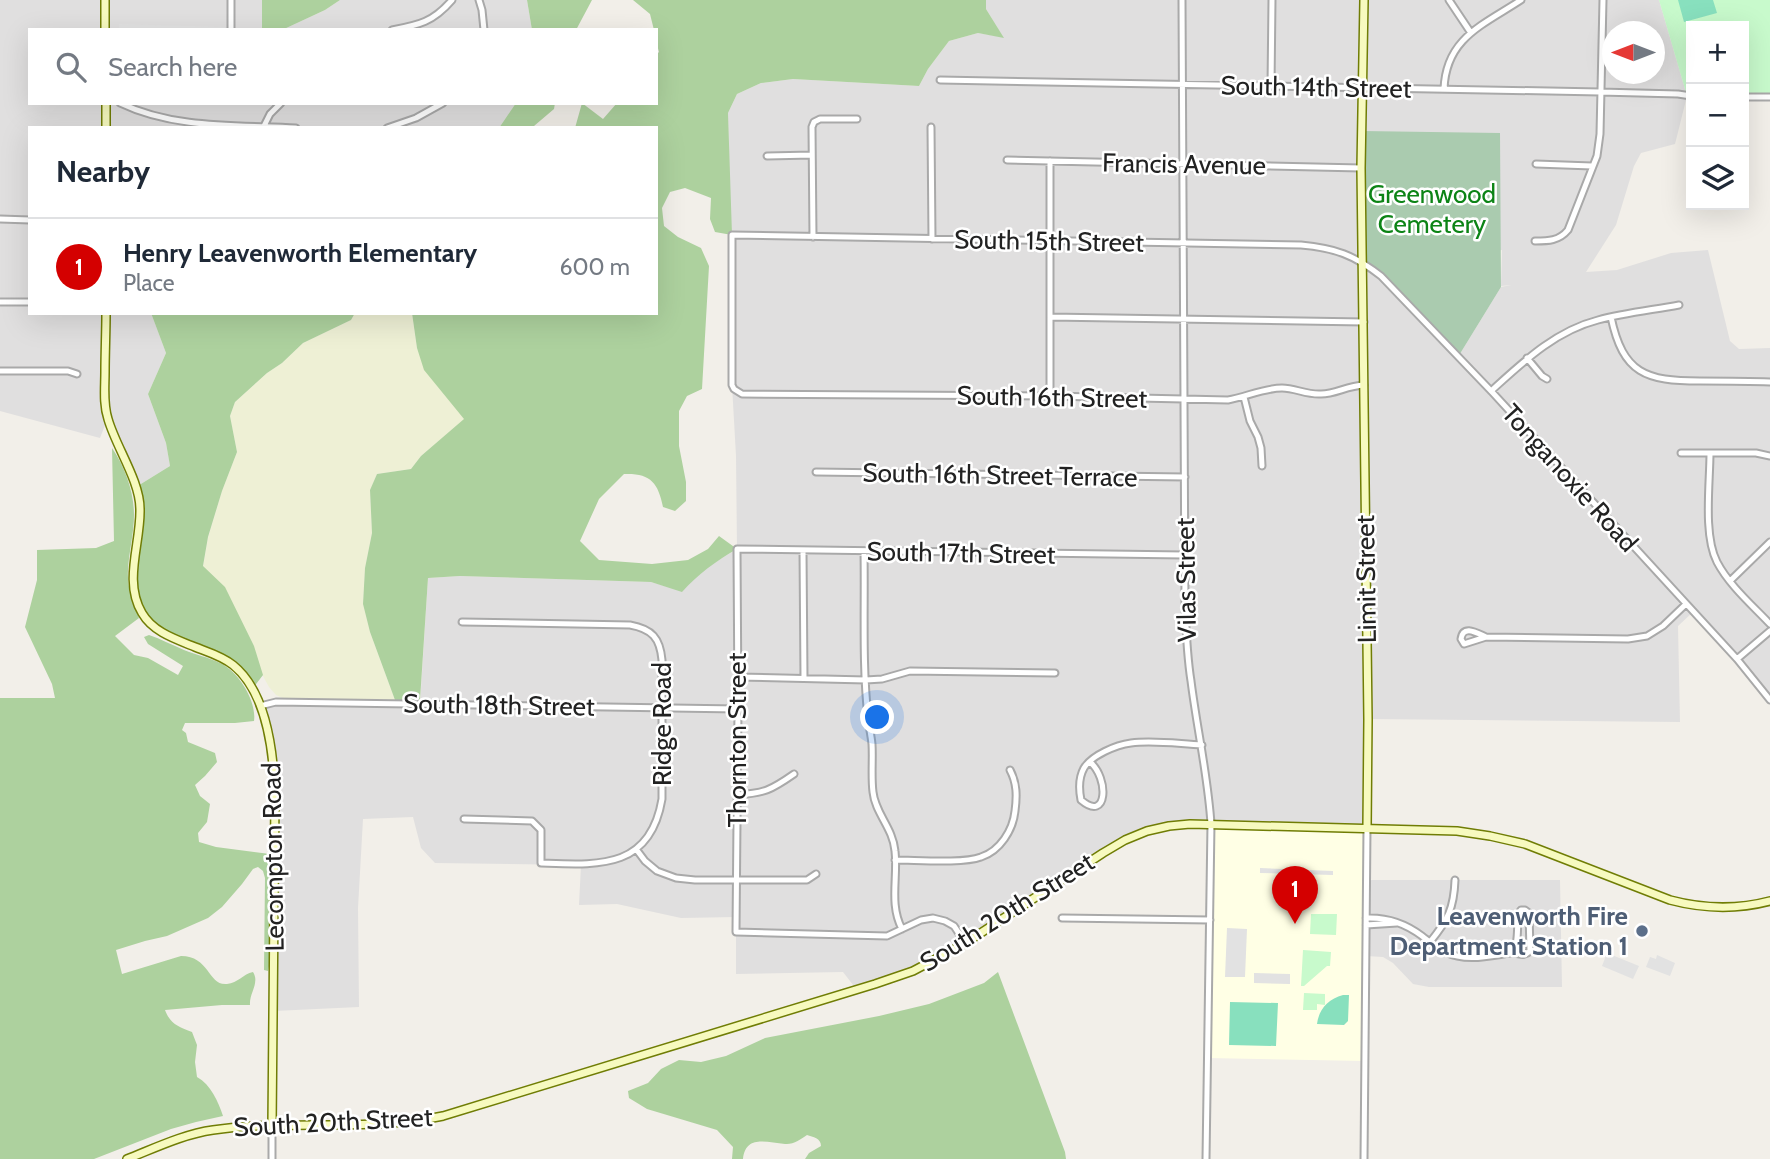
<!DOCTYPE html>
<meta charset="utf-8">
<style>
:root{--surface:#fff;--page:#f6f6f7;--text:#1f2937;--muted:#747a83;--line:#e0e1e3;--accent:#d40000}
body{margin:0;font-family:Cabin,sans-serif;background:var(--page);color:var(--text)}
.controls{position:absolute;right:21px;top:21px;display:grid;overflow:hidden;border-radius:0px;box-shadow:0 7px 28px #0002}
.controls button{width:63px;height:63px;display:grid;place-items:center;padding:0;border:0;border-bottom:2px solid var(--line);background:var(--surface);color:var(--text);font:35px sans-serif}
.compass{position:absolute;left:1602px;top:21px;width:63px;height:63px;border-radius:50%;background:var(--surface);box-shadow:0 7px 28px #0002;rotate:270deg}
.you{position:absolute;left:878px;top:718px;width:24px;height:24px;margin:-18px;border:5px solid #fff;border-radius:50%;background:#1a73e8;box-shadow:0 0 0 10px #1a73e833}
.badge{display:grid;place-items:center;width:46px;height:46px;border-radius:50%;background:var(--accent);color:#fff;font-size:23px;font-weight:700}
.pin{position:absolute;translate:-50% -58px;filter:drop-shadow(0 2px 4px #0008)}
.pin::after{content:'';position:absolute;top:37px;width:24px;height:21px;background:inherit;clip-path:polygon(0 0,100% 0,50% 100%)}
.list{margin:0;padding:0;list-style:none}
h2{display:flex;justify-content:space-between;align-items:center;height:91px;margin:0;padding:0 28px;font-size:30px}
h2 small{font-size:23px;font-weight:400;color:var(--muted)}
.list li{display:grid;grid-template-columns:46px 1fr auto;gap:21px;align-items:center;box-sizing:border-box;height:98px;padding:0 28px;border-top:2px solid var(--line)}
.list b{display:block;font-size:26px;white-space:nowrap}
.list p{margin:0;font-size:23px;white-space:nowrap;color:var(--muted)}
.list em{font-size:23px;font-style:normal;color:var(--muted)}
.icon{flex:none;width:38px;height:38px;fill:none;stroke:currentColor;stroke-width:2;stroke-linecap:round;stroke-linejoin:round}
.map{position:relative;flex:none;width:1770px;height:1159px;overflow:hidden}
.search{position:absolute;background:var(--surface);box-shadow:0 7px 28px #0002;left:28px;top:28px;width:630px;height:77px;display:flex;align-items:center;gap:18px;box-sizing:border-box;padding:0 24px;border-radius:0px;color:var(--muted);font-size:26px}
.panel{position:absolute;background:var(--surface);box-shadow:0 7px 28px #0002;left:28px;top:126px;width:630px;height:189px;border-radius:0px}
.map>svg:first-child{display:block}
</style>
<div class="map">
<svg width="1770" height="1159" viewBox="0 0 1770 1159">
<rect width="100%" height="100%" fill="#f2efe9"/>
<path fill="#e0dfdf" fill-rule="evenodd" d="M 0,0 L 262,0 L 262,30 L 30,30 L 30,103 L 516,103 L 499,128 L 30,128 L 30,313 L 151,313 L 166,353 L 148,394 L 166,443 L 170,466 L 136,487 L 107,420 L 100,438 L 0,411 Z
M 340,0 L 527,0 L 532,30 L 282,30 L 325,10 Z
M 986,0 L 1659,0 L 1687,96 L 1675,144 L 1641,153 L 1634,166 L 1616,225 L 1586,272 L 1617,270 L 1671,253 L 1708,250 L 1730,341 L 1739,349 L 1770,348 L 1770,700 L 1693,612 L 1678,626 L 1680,722 L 1368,719 L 1367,828 L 1169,826 L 1125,840 L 983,933 L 913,971 L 857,990 L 843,972 L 736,974 L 736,917 L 681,918 L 617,904 L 579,905 L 581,865 L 435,863 L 421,848 L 413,817 L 363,819 L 358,908 L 359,1007 L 274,1011 L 274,772 L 260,706 L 267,704 L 420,704 L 428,578 L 460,576 L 651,582 L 682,591 L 694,578 L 712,564 L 737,549 L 736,456 L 732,385 L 728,113 L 737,94 L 761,83 L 793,79 L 919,86 L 928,69 L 949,41 L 978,33 L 1003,37 L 986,9 ZM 1612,32 L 1654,32 L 1654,74 L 1612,74 ZM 1502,250 L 1501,286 L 1511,285 L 1501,287 L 1458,357 L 1381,276 Z
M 1367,880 L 1560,880 L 1562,987 L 1429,987 L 1413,984 L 1393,963 L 1383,957 L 1366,956 Z"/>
<path fill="#ffffe5" d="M 1211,824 L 1367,828 L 1365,1061 L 1207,1058 Z"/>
<path fill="#eef0d5" d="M 355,313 L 412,313 L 417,348 L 435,383 L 465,419 L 421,456 L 411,469 L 377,474 L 370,490 L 372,533 L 365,568 L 363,604 L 370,632 L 395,700 L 285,699 L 276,695 L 269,687 L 203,567 L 208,538 L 222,491 L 237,452 L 230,416 L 235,402 L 267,373 L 282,363 L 303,343 L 351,320 Z"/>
<path fill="#add19e" d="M 262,0 L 340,0 L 325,10 L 282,30 L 262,30 Z
M 527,0 L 592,0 L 576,30 L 532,30 Z
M 633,0 L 986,0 L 986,9 L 1004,38 L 978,33 L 949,41 L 928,69 L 919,86 L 793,79 L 761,83 L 737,94 L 728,113 L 732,235 L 715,232 L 710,219 L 711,198 L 685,188 L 670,192 L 662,208 L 664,226 L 678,237 L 701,248 L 709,266 L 702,389 L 687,396 L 679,411 L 679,446 L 686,482 L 686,501 L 675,511 L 663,507 C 658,482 650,473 624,474 L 599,499 L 580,541 L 599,560 L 652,564 L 688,560 L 708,549 L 719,536 L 737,549 C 716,561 698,574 682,592 L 651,582 L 460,576 L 428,578 L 420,700 L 395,700 L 370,632 L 363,604 L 365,568 L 372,533 L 370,490 L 377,474 L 411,469 L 421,456 L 464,419 L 424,370 L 417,348 L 412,313 L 656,313 L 656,128 L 575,128 L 582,103 L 603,119 L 617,103 L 656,103 L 656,55 L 659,52 L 656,41 L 656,30 L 654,30 L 650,14 Z
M 516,103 L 555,103 L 554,109 L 534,126 L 534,128 L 499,128 Z
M 151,313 L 355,313 L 351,320 L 303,343 L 282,363 L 267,373 L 235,402 L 230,416 L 237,452 L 222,491 L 208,537 L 203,566 L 225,587 L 254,646 L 263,675 L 253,688 L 234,666 L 177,640 L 147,621 L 133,587 L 141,507 L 136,487 L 170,466 L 166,443 L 148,394 L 166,353 Z
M 112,448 C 125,467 134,492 134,515 C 134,533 129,551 128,570 C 127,586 132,602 139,618 L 115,636 L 134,655 L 148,658 L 178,675 L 183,666 L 148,644 L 144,637 L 149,635 C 161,639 172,645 184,650 C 196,655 208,657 220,663 C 238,671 257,701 254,721 L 235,723 L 185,723 L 182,730 L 186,733 L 188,742 L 215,753 L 217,762 L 205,776 L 195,785 L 200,796 L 210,804 L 207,822 L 198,833 L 199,842 L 216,847 L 270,854 L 269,966 L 268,971 L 264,970 L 265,878 L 263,871 L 258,867 L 253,869 L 242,884 L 222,907 L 208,918 L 167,936 L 145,941 L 116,950 L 122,974 L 181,956 C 210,956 208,986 227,984 C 238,983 243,974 253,972 C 260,983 249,993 250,1005 L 222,1005 L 165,1010 C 170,1024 179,1027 192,1032 L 197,1045 L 195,1062 L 197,1077 C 211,1085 218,1101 223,1116 L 196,1122 L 171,1129 L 94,1159 L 0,1159 L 0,698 L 55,698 L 52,684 L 25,627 L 37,580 L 37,550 L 96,548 L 114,541 Z
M 998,972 L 1065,1152 L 1066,1159 L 805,1159 L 809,1153 L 821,1146 C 821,1138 813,1137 807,1135 C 801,1139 793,1145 785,1144 C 767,1143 746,1134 743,1159 L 732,1159 L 733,1147 L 717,1130 L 647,1109 L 629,1098 L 628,1091 L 648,1083 L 661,1069 L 679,1060 L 701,1062 L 726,1056 L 765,1038 L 879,1016 L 929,1004 L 984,983 Z"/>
<path fill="#aacbaf" d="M 1362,131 L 1500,133 L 1501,287 L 1458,357 L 1390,286 L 1363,262 Z"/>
<path fill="#c8facc" d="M 1659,0 L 1770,0 L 1770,95 L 1744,95 L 1744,26 L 1691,26 L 1691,96 L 1687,96 Z
M 1311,914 L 1337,914 L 1336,935 L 1310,934 Z
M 1303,950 L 1331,952 L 1330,966 L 1327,966 L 1304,986 L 1301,986 Z
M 1304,993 L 1325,994 L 1325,1005 L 1317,1004 L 1317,1010 L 1303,1010 Z"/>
<path fill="#88e0be" d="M 1678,0 L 1713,0 L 1717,13 L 1684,22 Z
M 1343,995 L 1349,995 L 1348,1021 L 1344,1025 L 1317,1024 C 1319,1009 1328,999 1343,995 Z
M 1230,1002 L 1278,1003 L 1276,1046 L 1229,1045 Z"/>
<path fill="#e2e2e2" d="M 119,24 L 225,27 L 225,30 L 119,30 Z
M 1260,868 L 1333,871 L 1333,875 L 1260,873 Z
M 1227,928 L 1247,929 L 1245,977 L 1225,977 Z
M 1607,953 L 1639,966 L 1633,979 L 1602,966 Z
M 1657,955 L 1675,963 L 1670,976 L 1646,967 L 1650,957 L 1656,959 Z
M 1254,973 L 1290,974 L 1290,984 L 1254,983 Z"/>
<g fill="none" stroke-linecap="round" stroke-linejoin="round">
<g stroke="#a9a9a9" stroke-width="9">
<path id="street" d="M 231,0 L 231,30
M 479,0 L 482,10 L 484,30
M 1182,0 L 1185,606 C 1186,631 1187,656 1191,681 C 1197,729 1208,776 1211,824 L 1206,1159
M 1449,0 L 1471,33
M 392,30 C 419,25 433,22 452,0
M 940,80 L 1600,92 L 1678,94 L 1691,96
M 1271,86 L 1272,0
M 1444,89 C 1446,38 1483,25 1521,0
M 1744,97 L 1770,97
M 120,103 C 174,129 237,125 296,128
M 264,126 L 270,114 L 281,103
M 931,127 L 932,239
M 387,128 L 416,118 L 443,103
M 767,156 L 812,155
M 1007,160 L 1361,168
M 1050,161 L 1050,396
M 1536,164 L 1592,166
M 0,219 L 30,220
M 813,237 L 812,127 L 814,122 L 820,119 L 857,119
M 1535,241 C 1548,241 1559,241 1568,230 L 1597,156 L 1600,134 L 1603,0
M 0,302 L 30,302
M 1050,317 L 1364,322
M 1611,317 C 1623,374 1646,381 1700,381 C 1723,381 1747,381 1770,382
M 1527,358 L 1542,376 L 1547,379
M 0,371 L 68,371 L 77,374
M 1364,385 C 1346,386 1336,394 1321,394 C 1307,395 1295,388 1282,388 C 1264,388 1246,397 1228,400 L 1050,396 L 742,394 L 734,389 L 732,385 L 732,235 L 1301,245 C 1335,248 1354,255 1381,276 L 1493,393 L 1737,659 L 1770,700
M 1491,391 C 1523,362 1555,331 1598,320 C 1624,313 1652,310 1679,305
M 1244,397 L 1250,421 L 1258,437 L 1261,448 L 1262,466
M 1681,453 L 1756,453 L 1770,456
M 1710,453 C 1710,483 1703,535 1717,562 C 1729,585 1752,605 1770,624
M 816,472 L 1185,477
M 803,551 L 804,678
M 864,552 C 865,607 862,663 868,717 C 869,726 871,735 872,744 C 873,759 871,776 873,792 C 875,813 893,828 895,851 C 898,878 889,904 902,929
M 1730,581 L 1770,542
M 462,622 L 630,625 C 652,629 660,638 662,660 L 662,799 C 650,870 598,865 541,863 L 541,830 L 532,821 L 464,819
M 1486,637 L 1464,644 L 1461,639 C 1463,624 1477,633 1486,637 L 1628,639 L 1647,636 L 1663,626 L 1686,604
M 1737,659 L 1770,631
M 738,677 L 866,680 L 882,679 L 910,671 L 1055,673
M 260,706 L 276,702 L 738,709
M 1090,762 C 1109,778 1108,823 1081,800 C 1079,790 1079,777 1084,768 C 1092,755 1116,745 1131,743 C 1154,740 1179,744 1202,745
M 737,795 C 765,793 771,790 794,774
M 636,849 L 645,861 L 657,871 L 676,878 L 695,880 L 807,880 L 816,874
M 895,860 C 917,860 962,864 981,857 C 1000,851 1013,830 1015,811 C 1017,796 1017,783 1010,770
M 1062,918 L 1210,920
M 1366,918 C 1388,917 1405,923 1422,936 C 1430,942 1437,948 1445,952 C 1466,962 1489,956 1510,953 C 1519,952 1523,958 1530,951 L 1529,913 L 1525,910 L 1521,910 L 1519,913 C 1516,927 1520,941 1512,953
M 1366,925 L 1397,923
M 1430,942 C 1448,920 1454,908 1455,880
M 964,944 L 960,935 L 954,926 L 945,921 L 933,918 L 921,920 L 887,936 L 736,932 L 738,709 L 737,549 L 1184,555
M 272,1159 L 272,1126
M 1364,1159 L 1367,828"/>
</g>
<g stroke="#707d05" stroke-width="10">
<path id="secondary" d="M 105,0 L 105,30
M 1364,0 L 1361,168 L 1368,719 L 1367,828
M 106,103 L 106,128
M 106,313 C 106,333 105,352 105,372 C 105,388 103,404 108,419 C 116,447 140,481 140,509 C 141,543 123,581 142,613 C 153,632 175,639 195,647 C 208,652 222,656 233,665 C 268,693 274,756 275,798 L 272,1126
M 127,1159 C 155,1148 184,1134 213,1130 C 290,1119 368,1132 443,1116 L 875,984 L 913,971 L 964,944 L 1103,853 L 1125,840 L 1147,831 L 1169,826 L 1190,824 L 1457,831 L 1490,836 L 1525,844 L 1670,900 C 1704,909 1736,910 1770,901"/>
</g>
<use href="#street" stroke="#fff" stroke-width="5"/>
<use href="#secondary" stroke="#f7fabf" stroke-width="7"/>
</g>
<circle fill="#5c6f8a" stroke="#fff" stroke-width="2.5" cx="1642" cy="931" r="7"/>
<g text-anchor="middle" stroke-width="5" stroke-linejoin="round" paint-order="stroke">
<g font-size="26" fill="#222" stroke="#fff">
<text transform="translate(1316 87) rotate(1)" y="9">South 14th Street</text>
<text transform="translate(1184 164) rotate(1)" y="9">Francis Avenue</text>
<text transform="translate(1049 241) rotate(1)" y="9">South 15th Street</text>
<text transform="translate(1052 397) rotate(1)" y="9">South 16th Street</text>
<text transform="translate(1000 475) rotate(1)" y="9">South 16th Street Terrace</text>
<text transform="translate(1570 478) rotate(48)" y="9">Tonganoxie Road</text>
<text transform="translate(961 553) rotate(1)" y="9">South 17th Street</text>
<text transform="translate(1366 579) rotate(-91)" y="9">Limit Street</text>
<text transform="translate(1186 580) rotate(-91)" y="9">Vilas Street</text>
<text transform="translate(499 705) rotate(1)" y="9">South 18th Street</text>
<text transform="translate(662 724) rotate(-90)" y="9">Ridge Road</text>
<text transform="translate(737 740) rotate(-90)" y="9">Thornton Street</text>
<text transform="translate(273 857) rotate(-91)" y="9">Lecompton Road</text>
<text transform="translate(1007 912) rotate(-32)" y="9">South 20th Street</text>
<text transform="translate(333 1122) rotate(-3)" y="9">South 20th Street</text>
</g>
<g font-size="26" fill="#0c8416" stroke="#fff">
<text x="1432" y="203">Greenwood<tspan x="1432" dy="30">Cemetery</tspan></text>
</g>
<g font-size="26" font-weight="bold" fill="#4e5e75" stroke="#fff" text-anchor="end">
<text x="1628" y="925">Leavenworth Fire<tspan x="1628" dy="30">Department Station 1</tspan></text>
</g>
</g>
</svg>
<div class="controls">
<button>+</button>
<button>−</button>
<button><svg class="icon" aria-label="layers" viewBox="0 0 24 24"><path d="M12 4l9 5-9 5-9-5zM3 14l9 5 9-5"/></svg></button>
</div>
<svg class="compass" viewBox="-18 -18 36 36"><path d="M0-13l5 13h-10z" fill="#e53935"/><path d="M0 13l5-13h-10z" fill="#747a83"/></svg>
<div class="you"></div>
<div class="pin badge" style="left:1295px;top:924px">1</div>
<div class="search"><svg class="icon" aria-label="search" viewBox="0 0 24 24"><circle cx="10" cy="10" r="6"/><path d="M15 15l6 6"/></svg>Search here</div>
<section class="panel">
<h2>Nearby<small></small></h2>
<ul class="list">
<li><span class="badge">1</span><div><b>Henry Leavenworth Elementary</b><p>Place</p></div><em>600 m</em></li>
</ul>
</section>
</div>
